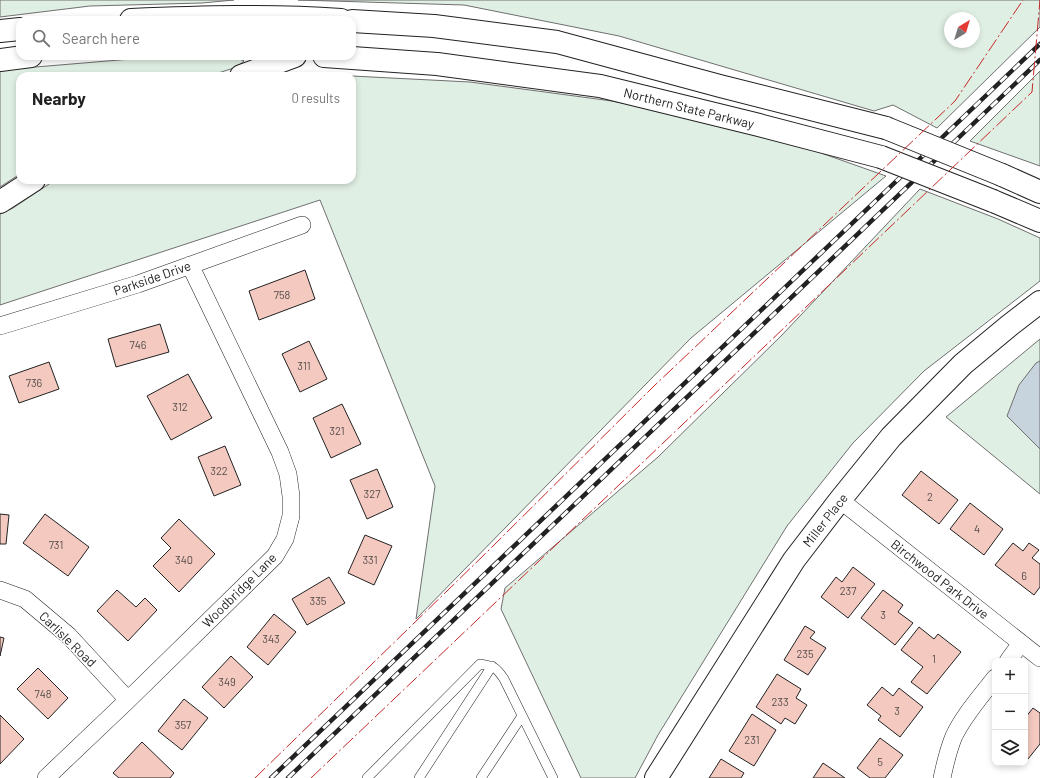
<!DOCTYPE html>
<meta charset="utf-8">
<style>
:root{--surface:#fff;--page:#f6f6f6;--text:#222;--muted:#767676;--line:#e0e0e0}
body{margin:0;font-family:Barlow,sans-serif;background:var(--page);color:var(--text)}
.controls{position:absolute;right:12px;bottom:12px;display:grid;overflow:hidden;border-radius:8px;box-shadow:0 2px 6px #0003}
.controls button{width:36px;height:36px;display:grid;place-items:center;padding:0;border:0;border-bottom:1px solid var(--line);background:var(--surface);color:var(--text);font:20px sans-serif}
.compass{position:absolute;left:944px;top:12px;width:36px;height:36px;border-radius:50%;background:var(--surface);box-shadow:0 2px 6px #0003;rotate:38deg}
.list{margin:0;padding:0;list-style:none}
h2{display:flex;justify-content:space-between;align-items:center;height:52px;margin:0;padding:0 16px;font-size:17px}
h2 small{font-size:13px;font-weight:400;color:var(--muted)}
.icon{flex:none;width:22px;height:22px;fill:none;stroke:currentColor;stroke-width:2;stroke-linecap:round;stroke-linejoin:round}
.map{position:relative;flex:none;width:1040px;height:778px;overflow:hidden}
.search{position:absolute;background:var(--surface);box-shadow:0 2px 6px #0003;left:16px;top:16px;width:340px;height:44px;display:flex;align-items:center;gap:10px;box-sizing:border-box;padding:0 14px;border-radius:12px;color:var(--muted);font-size:15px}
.panel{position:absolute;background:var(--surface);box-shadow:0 2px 6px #0003;left:16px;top:72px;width:340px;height:112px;border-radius:12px}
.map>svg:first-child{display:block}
</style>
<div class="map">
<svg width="1040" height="778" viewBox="0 0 1040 778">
<rect width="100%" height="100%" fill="#fff"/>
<path fill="#e0efe3" stroke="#6f6f6f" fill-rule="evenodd" d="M 0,0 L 234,0 L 202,3 L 90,6 L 0,17 Z
M 298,0 L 1040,0 L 1040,27 L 937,128 L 893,105 L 874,111 L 619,36 L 464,5 ZM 950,18 L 974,18 L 974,42 L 950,42 Z
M 235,57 L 244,61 L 237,67 L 209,76 L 20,76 L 20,174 L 0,187 L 0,70 L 143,58 Z
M 1040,71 L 1040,166 L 970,141 Z
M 352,76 L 470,82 L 612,101 L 759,131 L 886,176 L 691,338 L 416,619 L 435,486 L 320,200 L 0,305 L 0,214 L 13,208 L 55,180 L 352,180 Z
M 920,189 L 998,219 L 1040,238 L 1040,281 L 924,371 L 853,443 L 787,526 L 658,735 L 635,778 L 581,778 L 501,609 L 505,588 L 658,457 L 782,335 Z
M 1040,339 L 1040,494 L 946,417 Z"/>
<path fill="#c7d3dd" stroke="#6f6f6f" d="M 1040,361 L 1040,449 L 1007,416 L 1019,385 L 1036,363 Z"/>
<path fill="#f3c9c0" stroke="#222" d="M 305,270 L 315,299 L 259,320 L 249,291 Z
M 160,324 L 169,352 L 116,367 L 108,339 Z
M 309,341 L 327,379 L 300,392 L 282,354 Z
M 49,362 L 59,389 L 19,403 L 9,376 Z
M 188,374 L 212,418 L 171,440 L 147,396 Z
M 342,404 L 361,444 L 331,458 L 313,418 Z
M 225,446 L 241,485 L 214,496 L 198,457 Z
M 377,469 L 393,507 L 367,519 L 350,480 Z
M 921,471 L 958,500 L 939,524 L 902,495 Z
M 970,503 L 1003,529 L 984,555 L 950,529 Z
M 0,514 L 9,515 L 6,544 L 0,544 Z
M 45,514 L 89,547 L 68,576 L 23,543 Z
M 179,519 L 215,554 L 179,592 L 153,566 L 171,548 L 161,538 Z
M 365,535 L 392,546 L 374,585 L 348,573 Z
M 1013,543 L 1023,551 L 1029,543 L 1039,550 L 1032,558 L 1040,564 L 1040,587 L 1034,595 L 995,565 Z
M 853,567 L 875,584 L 848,618 L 821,597 L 836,577 L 842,582 Z
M 329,577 L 345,603 L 307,625 L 292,599 Z
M 117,590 L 136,607 L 145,598 L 157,610 L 128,641 L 97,611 Z
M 883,590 L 903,605 L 898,612 L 913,623 L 895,645 L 861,618 Z
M 274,614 L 296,632 L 268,665 L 247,647 Z
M 805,626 L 815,632 L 810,638 L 826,648 L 808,675 L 784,660 Z
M 919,627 L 934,639 L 938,634 L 961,652 L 927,694 L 911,682 L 923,667 L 901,650 Z
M 0,637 L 4,638 L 0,656 Z
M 231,656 L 253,677 L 224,708 L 202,687 Z
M 38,668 L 68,698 L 48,719 L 17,689 Z
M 777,674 L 801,689 L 796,698 L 807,705 L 795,724 L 785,718 L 781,724 L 756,707 Z
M 882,687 L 893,696 L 899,688 L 923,707 L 900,737 L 878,720 L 881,716 L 867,705 Z
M 184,699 L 208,718 L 182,750 L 158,731 Z
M 1033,708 L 1040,713 L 1040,744 L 1028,759 L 1025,757 L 1025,718 Z
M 752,714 L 776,730 L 754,766 L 729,751 Z
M 0,715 L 24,739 L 0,764 Z
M 880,738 L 903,755 L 885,778 L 870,778 L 857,768 Z
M 142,742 L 174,773 L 170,778 L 119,778 L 113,773 Z
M 721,759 L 744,773 L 741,778 L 709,778 Z
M 823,763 L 845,778 L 813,778 Z"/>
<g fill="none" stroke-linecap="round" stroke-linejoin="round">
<g stroke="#222" stroke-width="10">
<path id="service" d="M 367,778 L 480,664 C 494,666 496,667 504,679 L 553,778
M 419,778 L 492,666
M 481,778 L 522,716"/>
</g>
<g stroke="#222" stroke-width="18">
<path id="minor" d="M 0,326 L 138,284 L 302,225
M 840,500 L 1040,658
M 0,590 L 25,599 L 69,636 L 128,700
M 1008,661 L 1021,643
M 46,778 L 128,700 L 275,556 L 285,539 L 291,516 L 291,496 L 288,474 L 280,452 L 190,265
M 942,778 C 945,764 948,750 954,736 C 964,715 981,696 995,678"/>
</g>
<g stroke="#222" stroke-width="24">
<path id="tertiary" d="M 656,778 L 794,560 L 840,500 L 891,437 L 963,364 L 1010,325 L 1040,302"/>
</g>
<g stroke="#222" stroke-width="24">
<path id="motorway" d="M 131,20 C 201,17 271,15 341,20
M 352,21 L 434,26 L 557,42 L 720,86 L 886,128
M 0,31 L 20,29
M 324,56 L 437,64 L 600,86 L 759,125 L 881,157
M 0,60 L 31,56
M 241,76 L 295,56
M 1002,175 L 1040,192
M 993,201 L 1040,221
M 0,202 L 34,180"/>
</g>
<use href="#service" stroke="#fff" stroke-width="9"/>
<use href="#minor" stroke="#fff" stroke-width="17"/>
<use href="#tertiary" stroke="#fff" stroke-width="22"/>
<use href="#motorway" stroke="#fff" stroke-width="22"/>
<g stroke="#222" stroke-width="4.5">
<path id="rail" d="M 271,778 L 1040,44
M 288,778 L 1040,60"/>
</g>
<use href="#rail" stroke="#fff" stroke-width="3" stroke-dasharray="9" stroke-linecap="butt"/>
<g stroke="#222" stroke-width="24" stroke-linecap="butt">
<path id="motorway-bridge" d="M 886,128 L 1002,175
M 881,157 L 993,201"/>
</g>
<use href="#motorway-bridge" stroke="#fff" stroke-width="22"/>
<path stroke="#c62828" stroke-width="1" stroke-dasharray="14 3 2 3" stroke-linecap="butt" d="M 255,778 L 486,553 L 654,386 L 955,101 L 1023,0
M 311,778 L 1032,92 L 1040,0"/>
</g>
<g text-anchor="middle" stroke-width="3" stroke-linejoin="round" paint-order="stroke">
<g font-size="11" fill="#564c4a">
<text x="282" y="299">758</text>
<text x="138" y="349">746</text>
<text x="304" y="370">311</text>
<text x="34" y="387">736</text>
<text x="180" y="411">312</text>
<text x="337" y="435">321</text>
<text x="219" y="475">322</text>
<text x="372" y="498">327</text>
<text x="930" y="501">2</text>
<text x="977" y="533">4</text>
<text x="56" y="549">731</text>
<text x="184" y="564">340</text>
<text x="370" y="564">331</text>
<text x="1024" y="580">6</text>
<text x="848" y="595">237</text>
<text x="318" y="605">335</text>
<text x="883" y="619">3</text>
<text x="271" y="643">343</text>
<text x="805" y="658">235</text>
<text x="934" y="663">1</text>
<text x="227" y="686">349</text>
<text x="43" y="698">748</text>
<text x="780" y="706">233</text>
<text x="897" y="715">3</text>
<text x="183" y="729">357</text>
<text x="752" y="744">231</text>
<text x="880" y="766">5</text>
</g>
<g font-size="13" fill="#222" stroke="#fff">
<text transform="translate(689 108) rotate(14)" y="5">Northern State Parkway</text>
<text transform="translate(152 278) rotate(-19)" y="5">Parkside Drive</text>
<text transform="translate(825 520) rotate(-52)" y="5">Miller Place</text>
<text transform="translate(940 579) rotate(38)" y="5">Birchwood Park Drive</text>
<text transform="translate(239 590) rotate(-45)" y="5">Woodbridge Lane</text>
<text transform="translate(68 639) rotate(44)" y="5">Carlisle Road</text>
</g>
</g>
</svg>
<div class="controls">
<button>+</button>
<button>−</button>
<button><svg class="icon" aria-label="layers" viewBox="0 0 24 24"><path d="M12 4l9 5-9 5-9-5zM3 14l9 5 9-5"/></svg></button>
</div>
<svg class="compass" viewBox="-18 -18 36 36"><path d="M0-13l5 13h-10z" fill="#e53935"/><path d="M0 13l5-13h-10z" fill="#767676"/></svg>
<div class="search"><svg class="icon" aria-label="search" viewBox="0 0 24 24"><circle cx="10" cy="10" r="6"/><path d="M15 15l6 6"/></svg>Search here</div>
<section class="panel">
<h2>Nearby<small>0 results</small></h2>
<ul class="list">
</ul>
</section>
</div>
